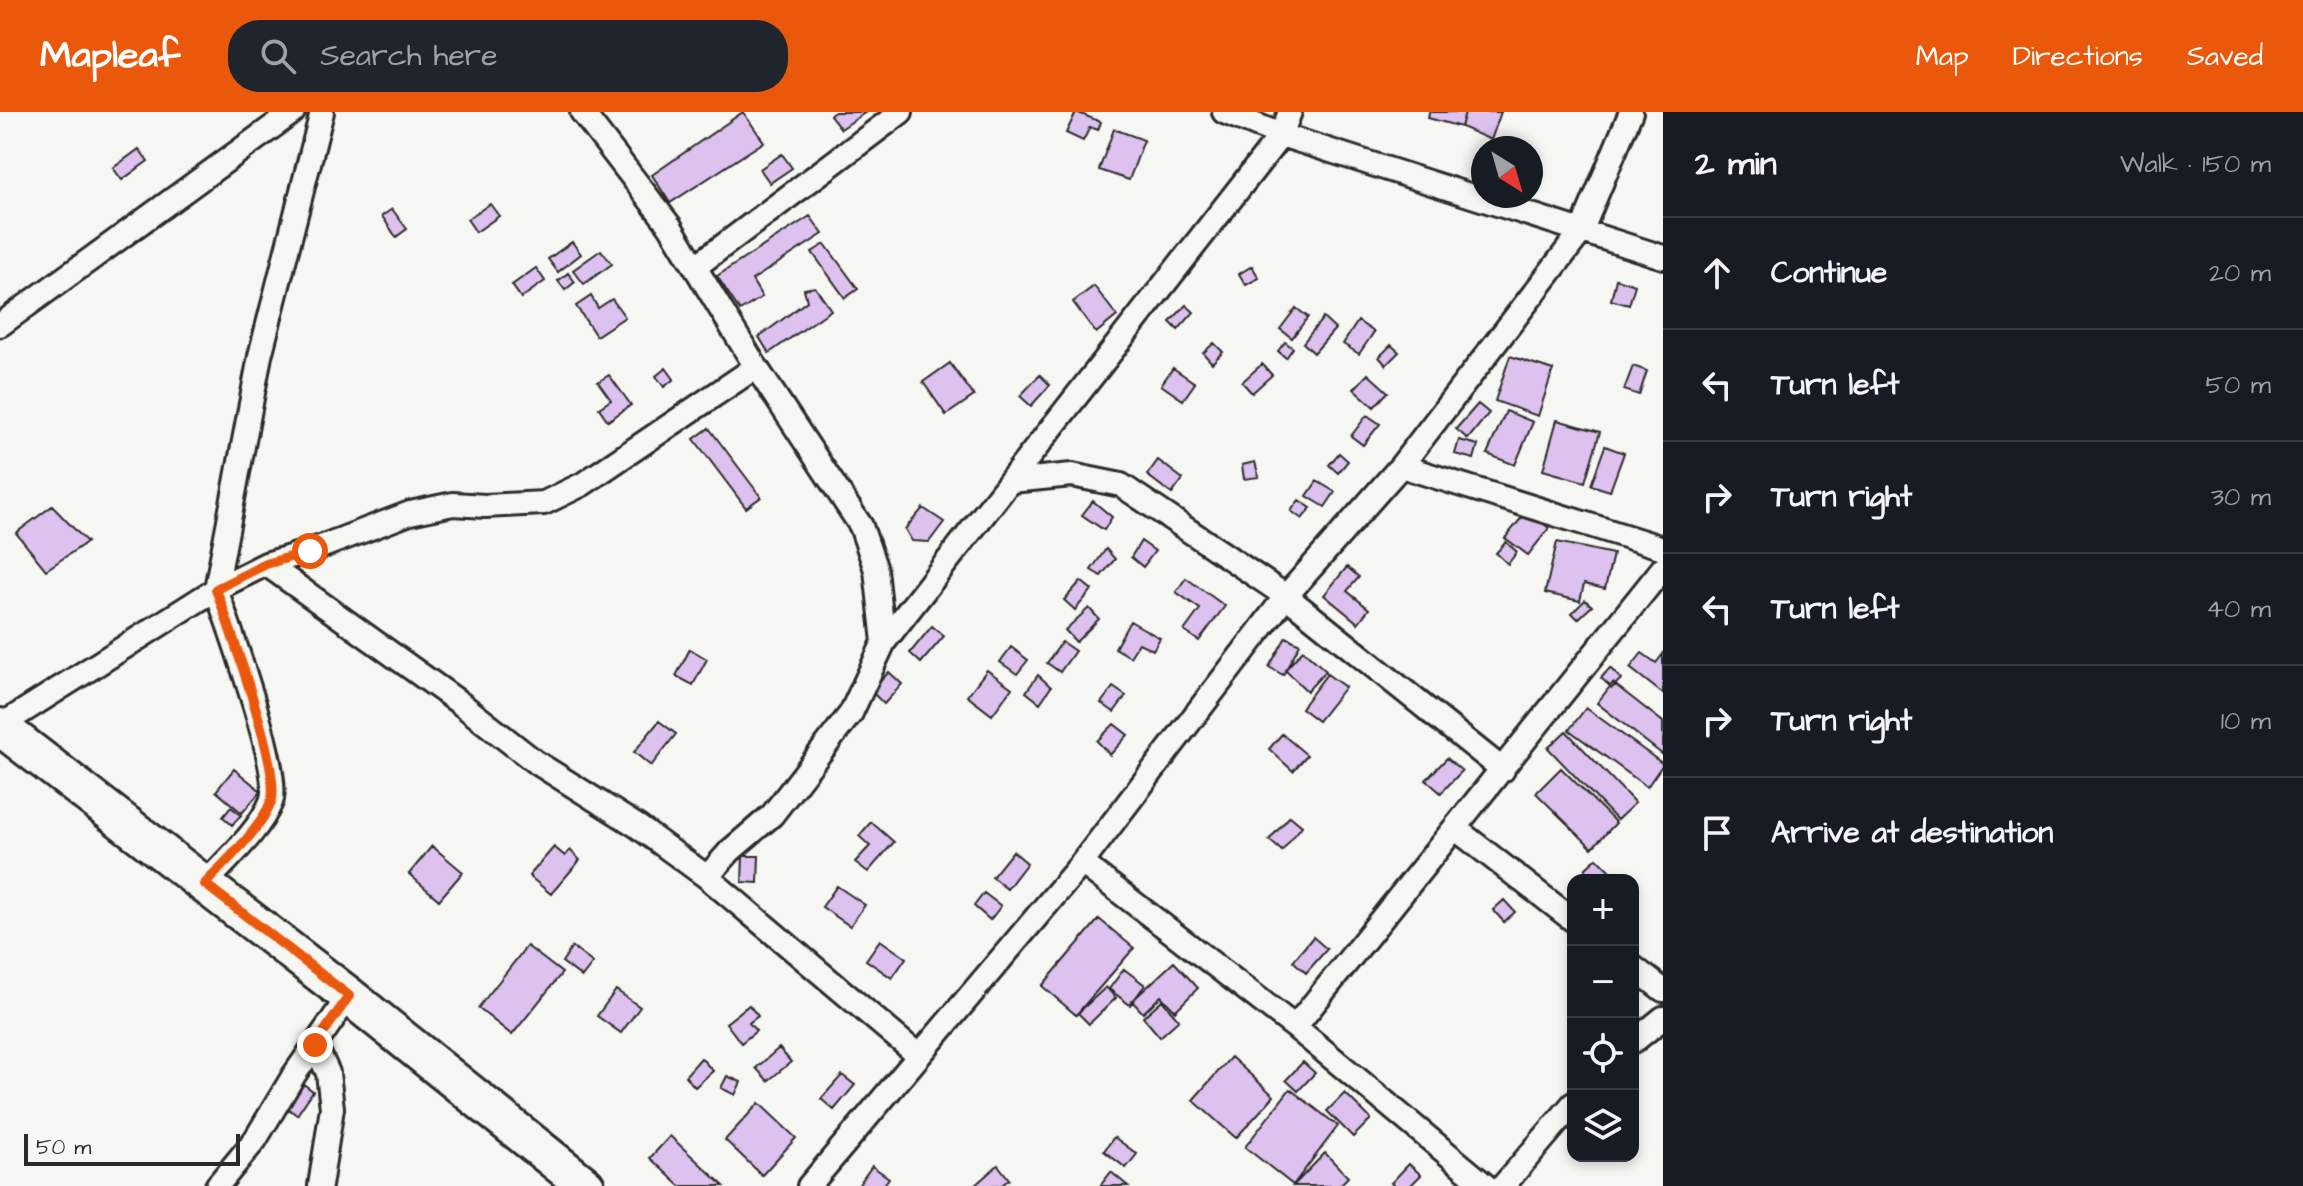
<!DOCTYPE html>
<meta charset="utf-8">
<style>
:root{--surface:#171b24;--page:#20242c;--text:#f1f3f6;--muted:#9ea1a6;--line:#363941;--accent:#ea580c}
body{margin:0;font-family:"Architects Daughter",sans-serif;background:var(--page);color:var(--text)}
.controls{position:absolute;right:24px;bottom:24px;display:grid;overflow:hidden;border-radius:16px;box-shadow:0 4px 12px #0003}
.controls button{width:72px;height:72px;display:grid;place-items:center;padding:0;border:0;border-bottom:2px solid var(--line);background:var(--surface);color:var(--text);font:40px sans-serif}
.compass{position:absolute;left:1471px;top:24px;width:72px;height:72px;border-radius:50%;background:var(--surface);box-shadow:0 4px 12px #0003;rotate:143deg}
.scale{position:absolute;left:24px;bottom:20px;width:216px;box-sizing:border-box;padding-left:8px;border:4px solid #2b2b2b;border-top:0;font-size:22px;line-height:28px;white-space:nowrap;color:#2b2b2b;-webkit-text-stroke:6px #f6f6f2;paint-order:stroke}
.stop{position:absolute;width:24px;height:24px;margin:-18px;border:6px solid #ea580c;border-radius:50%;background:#fff}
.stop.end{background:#ea580c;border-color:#fff;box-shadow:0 2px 8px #0008}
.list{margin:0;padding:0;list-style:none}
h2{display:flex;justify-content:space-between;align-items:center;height:104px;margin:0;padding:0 32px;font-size:34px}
h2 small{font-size:26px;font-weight:400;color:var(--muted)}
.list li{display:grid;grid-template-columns:52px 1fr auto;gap:24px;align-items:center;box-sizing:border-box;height:112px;padding:0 32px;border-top:2px solid var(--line)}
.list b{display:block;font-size:30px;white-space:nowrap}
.list em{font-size:26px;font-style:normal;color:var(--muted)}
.icon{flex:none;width:44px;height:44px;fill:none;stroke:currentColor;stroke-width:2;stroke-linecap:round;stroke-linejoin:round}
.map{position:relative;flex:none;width:1663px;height:1074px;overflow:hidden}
header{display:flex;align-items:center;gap:48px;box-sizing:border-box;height:112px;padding:0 40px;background:var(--accent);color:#fff}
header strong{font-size:38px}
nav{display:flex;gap:44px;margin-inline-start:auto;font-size:28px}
.search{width:560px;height:72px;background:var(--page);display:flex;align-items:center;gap:20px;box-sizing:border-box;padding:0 28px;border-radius:32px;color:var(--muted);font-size:30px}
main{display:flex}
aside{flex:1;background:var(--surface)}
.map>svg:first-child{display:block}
</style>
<header>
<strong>Mapleaf</strong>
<div class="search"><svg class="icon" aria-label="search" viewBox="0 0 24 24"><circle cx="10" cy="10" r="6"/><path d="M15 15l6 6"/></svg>Search here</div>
<nav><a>Map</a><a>Directions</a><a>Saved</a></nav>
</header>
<main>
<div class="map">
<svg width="1663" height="1074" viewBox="0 0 1663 1074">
<rect width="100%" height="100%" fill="#f6f6f2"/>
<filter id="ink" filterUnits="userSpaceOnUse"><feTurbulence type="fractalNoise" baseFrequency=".0125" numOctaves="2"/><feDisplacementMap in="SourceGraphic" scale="16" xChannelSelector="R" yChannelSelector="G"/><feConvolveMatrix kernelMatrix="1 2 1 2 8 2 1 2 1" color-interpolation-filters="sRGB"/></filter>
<g filter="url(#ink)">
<path fill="#ddc1ef" stroke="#2b2b2b" stroke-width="2" d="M 743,0 L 764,30 L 670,91 L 652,63 Z
M 835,0 L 866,0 L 841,17 L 830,3 Z
M 1076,0 L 1101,10 L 1098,18 L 1090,15 L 1083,29 L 1066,21 Z
M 1429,0 L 1465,0 L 1461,15 L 1428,6 Z
M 1465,0 L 1501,0 L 1491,28 L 1461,15 Z
M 1114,17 L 1144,28 L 1129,68 L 1099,58 Z
M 139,37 L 148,49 L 122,68 L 113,56 Z
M 782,42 L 792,56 L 770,71 L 760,57 Z
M 490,92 L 499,104 L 476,120 L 467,107 Z
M 392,97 L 407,117 L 396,125 L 382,104 Z
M 810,104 L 823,122 L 752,168 L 762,185 L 740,199 L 717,164 Z
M 572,130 L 581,142 L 558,160 L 548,147 Z
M 825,132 L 858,177 L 845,186 L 812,140 Z
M 601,138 L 612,152 L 584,172 L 573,158 Z
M 1252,154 L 1259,166 L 1246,173 L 1239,162 Z
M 536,156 L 545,169 L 521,186 L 512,173 Z
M 568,161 L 575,170 L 565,178 L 558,169 Z
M 1616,167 L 1635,173 L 1629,193 L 1611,188 Z
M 1094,174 L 1117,204 L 1096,221 L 1073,190 Z
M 815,175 L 831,198 L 769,241 L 759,225 L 807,189 L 804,177 Z
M 591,184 L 598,196 L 612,187 L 625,205 L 596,224 L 576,194 Z
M 1186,193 L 1194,200 L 1178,218 L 1170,210 Z
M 1296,196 L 1308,205 L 1292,226 L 1280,217 Z
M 1323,206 L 1335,217 L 1314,241 L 1303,231 Z
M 1358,209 L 1374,220 L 1359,242 L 1343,232 Z
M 1285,230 L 1293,236 L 1286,246 L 1278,239 Z
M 1214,231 L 1223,240 L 1212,251 L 1203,241 Z
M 1391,233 L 1399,240 L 1386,253 L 1379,245 Z
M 1510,244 L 1553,258 L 1538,304 L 1495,289 Z
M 950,251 L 974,284 L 946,303 L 923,270 Z
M 1262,252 L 1272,263 L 1252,281 L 1242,270 Z
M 1633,254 L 1647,259 L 1639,283 L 1624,278 Z
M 666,256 L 674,267 L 664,275 L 656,264 Z
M 1173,256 L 1195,271 L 1183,288 L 1161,273 Z
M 1368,262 L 1388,280 L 1374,295 L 1354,277 Z
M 609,263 L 631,293 L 608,309 L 599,296 L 611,288 L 598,270 Z
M 1040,263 L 1050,273 L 1031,294 L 1020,284 Z
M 1478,292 L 1489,301 L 1468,327 L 1456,317 Z
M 1506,299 L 1533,310 L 1515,353 L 1487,342 Z
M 1367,303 L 1380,312 L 1363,333 L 1351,324 Z
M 1557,308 L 1600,320 L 1585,370 L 1543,358 Z
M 709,316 L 761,385 L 746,396 L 694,327 Z
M 1459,328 L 1478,333 L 1474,347 L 1455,342 Z
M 1605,334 L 1624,341 L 1610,379 L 1591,373 Z
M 1339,341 L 1348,349 L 1338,361 L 1329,353 Z
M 1158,348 L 1183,367 L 1172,382 L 1147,363 Z
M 1255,350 L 1259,365 L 1244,367 L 1242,353 Z
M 1317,369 L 1335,380 L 1325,395 L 1307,384 Z
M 1299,388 L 1311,396 L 1302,407 L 1291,399 Z
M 1093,389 L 1112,405 L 1104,418 L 1082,403 Z
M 52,394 L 87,430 L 46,458 L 16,421 Z
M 923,396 L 944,410 L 929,430 L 912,429 L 905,417 Z
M 1527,399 L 1549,416 L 1528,443 L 1505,426 Z
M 1141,429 L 1155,439 L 1143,455 L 1131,445 Z
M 1506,430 L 1517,440 L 1508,452 L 1496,441 Z
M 1557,430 L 1613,442 L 1605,477 L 1584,472 L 1580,489 L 1545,481 Z
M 1106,437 L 1115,447 L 1101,464 L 1091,458 Z
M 1347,455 L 1359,465 L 1347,479 L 1369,497 L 1358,511 L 1324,483 Z
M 1186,466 L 1225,494 L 1199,529 L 1184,519 L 1200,497 L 1176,480 Z
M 1081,469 L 1092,478 L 1075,498 L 1064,488 Z
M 1585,488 L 1592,494 L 1578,507 L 1572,501 Z
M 1089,496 L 1099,507 L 1076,530 L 1065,518 Z
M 1130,509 L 1160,526 L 1153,538 L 1139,531 L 1130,545 L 1115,536 Z
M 932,514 L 944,524 L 921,551 L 910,541 Z
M 1286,525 L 1300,532 L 1283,563 L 1269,555 Z
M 1062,530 L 1075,539 L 1060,560 L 1047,551 Z
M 1011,535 L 1028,548 L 1017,562 L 1000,550 Z
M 690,537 L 707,547 L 693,573 L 676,564 Z
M 1303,538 L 1326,559 L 1307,579 L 1285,558 Z
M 1642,541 L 1656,551 L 1663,542 L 1663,582 L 1630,556 Z
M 1610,556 L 1621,567 L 1612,576 L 1601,566 Z
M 987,558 L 1012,576 L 992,603 L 967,584 Z
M 889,560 L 902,572 L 884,592 L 871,579 Z
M 1327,562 L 1345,575 L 1318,609 L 1301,596 Z
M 1038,563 L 1051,575 L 1040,591 L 1026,580 Z
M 1613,571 L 1663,610 L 1663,643 L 1597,591 Z
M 1113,575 L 1126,584 L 1114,600 L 1101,591 Z
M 1586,596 L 1663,652 L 1647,675 L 1569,618 Z
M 659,609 L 676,622 L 651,654 L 634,640 Z
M 1114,612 L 1128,623 L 1110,643 L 1097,629 Z
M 1566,619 L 1635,691 L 1617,708 L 1548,636 Z
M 1282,622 L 1307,643 L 1293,659 L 1269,637 Z
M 1447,646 L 1462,659 L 1441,681 L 1426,668 Z
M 1561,656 L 1616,711 L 1592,736 L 1536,681 Z
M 234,657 L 261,679 L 242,701 L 216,679 Z
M 231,695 L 241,703 L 232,713 L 223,705 Z
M 1290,704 L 1302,714 L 1282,739 L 1269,728 Z
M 871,710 L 894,730 L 868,760 L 855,750 L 870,734 L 859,724 Z
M 432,734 L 463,760 L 439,788 L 409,762 Z
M 554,735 L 565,744 L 570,738 L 580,748 L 551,782 L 529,764 Z
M 1013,739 L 1027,751 L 1007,777 L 992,765 Z
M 743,744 L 759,744 L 758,771 L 742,770 Z
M 1597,746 L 1617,766 L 1615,768 L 1596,768 L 1585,757 Z
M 837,774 L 865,793 L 850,814 L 822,795 Z
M 984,781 L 1001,794 L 990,808 L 974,794 Z
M 1504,788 L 1515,800 L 1504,810 L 1493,798 Z
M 1099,807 L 1134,836 L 1076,903 L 1042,874 Z
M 1313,825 L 1327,837 L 1306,861 L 1293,849 Z
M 880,828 L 906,846 L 892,866 L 866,848 Z
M 527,834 L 562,861 L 512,923 L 478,896 Z
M 572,835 L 593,851 L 582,865 L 562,850 Z
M 1174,850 L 1198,876 L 1175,899 L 1161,884 L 1143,901 L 1132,889 Z
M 1124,857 L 1145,873 L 1130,893 L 1109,877 Z
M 1106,875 L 1116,886 L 1089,912 L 1078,901 Z
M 616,878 L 640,895 L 621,921 L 597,904 Z
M 1162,888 L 1179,908 L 1160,925 L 1143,905 Z
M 749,893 L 758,904 L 749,911 L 756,919 L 741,931 L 726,911 Z
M 779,936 L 791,950 L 768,969 L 756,956 Z
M 1231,945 L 1274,984 L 1236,1026 L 1193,988 Z
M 701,946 L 713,959 L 695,975 L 685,964 Z
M 1303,950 L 1315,961 L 1298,979 L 1286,968 Z
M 842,963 L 855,973 L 834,998 L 821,987 Z
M 727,964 L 741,970 L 735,983 L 721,976 Z
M 302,971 L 313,979 L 297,1003 L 286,995 Z
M 1290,977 L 1338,1014 L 1293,1073 L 1245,1035 Z
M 1345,981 L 1371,1007 L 1353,1025 L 1327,999 Z
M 759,991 L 796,1026 L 762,1063 L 725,1028 Z
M 670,1024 L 724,1074 L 680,1074 L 650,1046 Z
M 1114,1025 L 1137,1042 L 1126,1056 L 1104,1039 Z
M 1325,1041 L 1348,1065 L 1339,1074 L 1293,1074 Z
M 1409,1052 L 1421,1063 L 1410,1074 L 1394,1074 L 1391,1071 Z
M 998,1053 L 1009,1067 L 1001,1074 L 974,1074 Z
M 872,1054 L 889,1066 L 883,1074 L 858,1074 Z
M 1111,1060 L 1128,1074 L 1100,1074 Z"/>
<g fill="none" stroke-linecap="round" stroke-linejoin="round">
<g stroke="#2b2b2b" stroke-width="28">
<path id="street" d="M 582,0 L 670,114 L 756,255 L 861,414 L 876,458 L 884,530
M 1224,0 L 1281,23 L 1663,145
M 695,155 L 901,0
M 0,213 L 293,0
M 1401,354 L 1663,436
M 1011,369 L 1072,363 L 1121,373 L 1286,484 L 1503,658
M 266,452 L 460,591 L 534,649 L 637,714 L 707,765 L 730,739 L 772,703 L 851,601 L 884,530 L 1281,23 L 1290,0
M 0,614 L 216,477 L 260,244 L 322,0
M 1456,717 L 1573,808
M 1082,751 L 1286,484 L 1401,354 L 1581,120 L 1631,0
M 707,765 L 919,944
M 205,772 C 227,747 258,721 271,690 C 283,663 228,512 216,477 L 266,452 L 310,439 L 410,401 L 453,392 L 485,394 L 544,391 L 583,372 L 756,255
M 1633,855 L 1663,878
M 1295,915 L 1663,456
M 1633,930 L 1663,906
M 315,933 L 328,961 L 332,996 L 320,1074
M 217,1074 L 255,1028 L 294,963 L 349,884
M 809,1074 L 1082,751 L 1295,915 L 1486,1074
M 1503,1074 L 1573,992"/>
</g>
<g stroke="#2b2b2b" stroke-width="42">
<path id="primary" d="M 0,615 L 349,884 L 586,1074"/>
</g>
<use href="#street" stroke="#f6f6f2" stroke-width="22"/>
<use href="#primary" stroke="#f6f6f2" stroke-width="36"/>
</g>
</g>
<g fill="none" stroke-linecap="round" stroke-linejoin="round" filter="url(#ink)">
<path stroke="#ea580c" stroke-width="10" d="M 310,439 L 266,452 L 216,477 C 228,512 283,662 271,690 C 258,721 227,747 205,772 L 349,884 L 315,933"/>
</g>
</svg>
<div class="controls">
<button>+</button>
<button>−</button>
<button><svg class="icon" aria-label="locate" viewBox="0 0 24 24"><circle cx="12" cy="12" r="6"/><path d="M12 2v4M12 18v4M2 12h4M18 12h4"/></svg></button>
<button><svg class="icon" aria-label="layers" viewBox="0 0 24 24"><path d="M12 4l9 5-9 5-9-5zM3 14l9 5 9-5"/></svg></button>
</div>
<svg class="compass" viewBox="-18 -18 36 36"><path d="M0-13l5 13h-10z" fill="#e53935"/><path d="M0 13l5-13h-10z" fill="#9ea1a6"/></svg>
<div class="scale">50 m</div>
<div class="stop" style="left:310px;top:439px"></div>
<div class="stop end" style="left:315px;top:933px"></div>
</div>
<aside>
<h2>2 min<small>Walk · 150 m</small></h2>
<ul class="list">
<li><svg class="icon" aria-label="ahead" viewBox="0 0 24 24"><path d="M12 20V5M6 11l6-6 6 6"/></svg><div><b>Continue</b></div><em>20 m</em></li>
<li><svg class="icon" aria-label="left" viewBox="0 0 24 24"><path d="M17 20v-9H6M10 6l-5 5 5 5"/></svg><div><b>Turn left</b></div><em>50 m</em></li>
<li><svg class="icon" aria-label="right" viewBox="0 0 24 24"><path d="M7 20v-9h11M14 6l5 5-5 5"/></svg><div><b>Turn right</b></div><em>30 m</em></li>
<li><svg class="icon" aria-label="left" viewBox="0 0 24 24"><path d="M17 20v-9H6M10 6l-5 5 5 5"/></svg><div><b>Turn left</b></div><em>40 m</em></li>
<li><svg class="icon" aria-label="right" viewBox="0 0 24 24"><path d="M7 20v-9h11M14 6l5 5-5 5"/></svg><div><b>Turn right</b></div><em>10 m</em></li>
<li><svg class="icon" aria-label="arrive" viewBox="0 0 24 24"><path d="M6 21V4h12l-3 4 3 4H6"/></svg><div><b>Arrive at destination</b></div></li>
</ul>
</aside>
</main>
